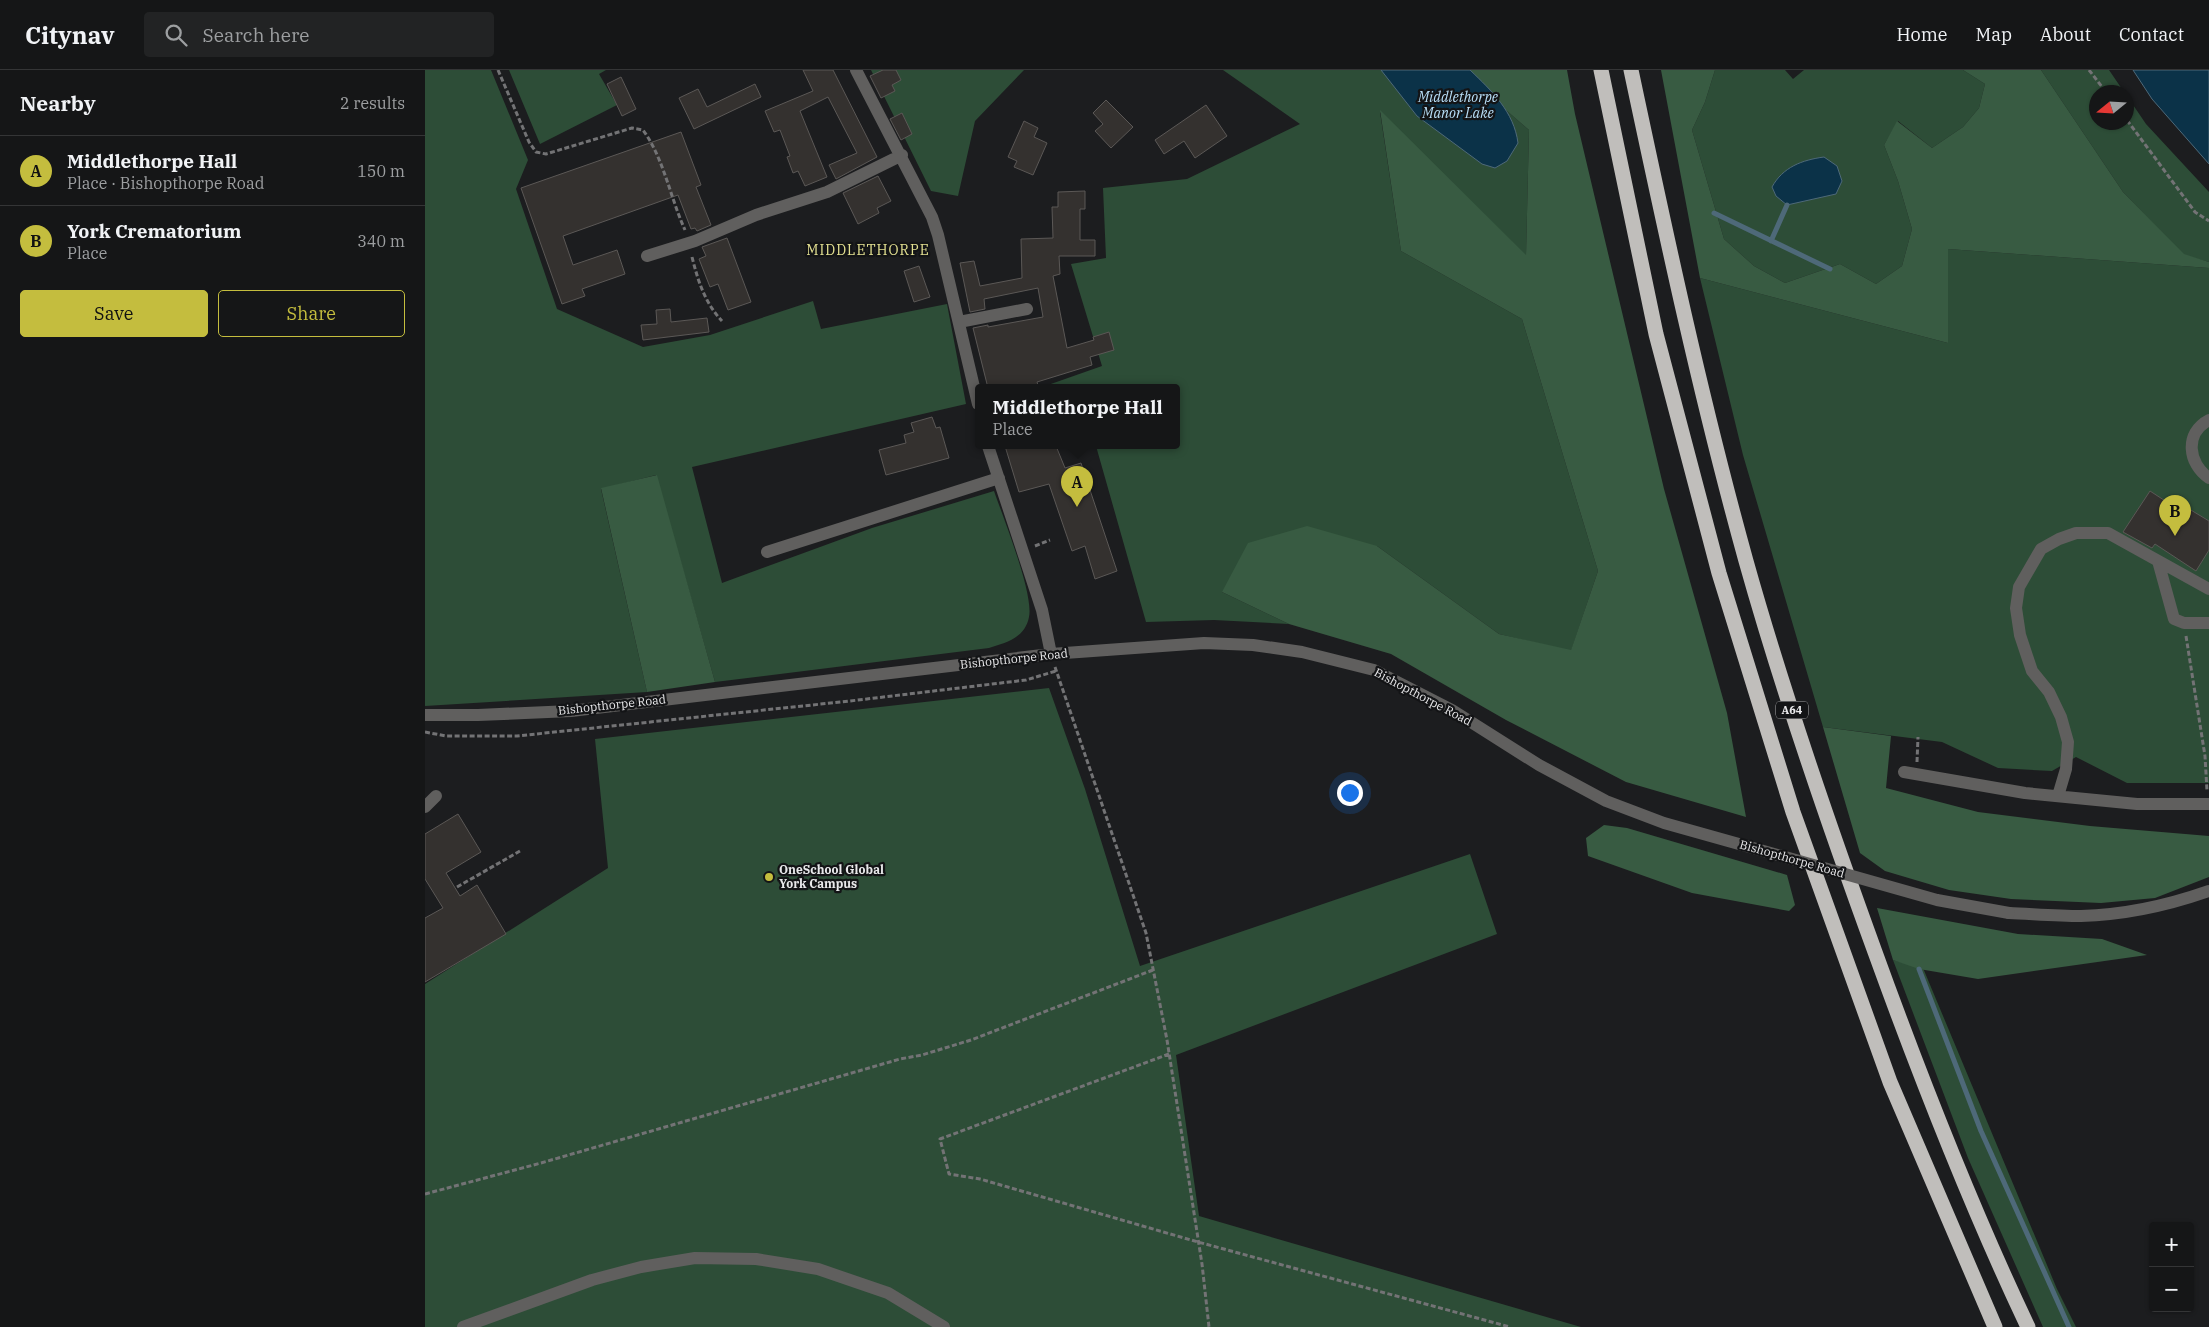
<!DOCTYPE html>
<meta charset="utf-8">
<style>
:root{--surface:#151617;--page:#222324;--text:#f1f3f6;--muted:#9d9fa1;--line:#343536;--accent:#c4bd3e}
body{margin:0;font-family:"IBM Plex Serif",serif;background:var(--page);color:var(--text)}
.controls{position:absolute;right:15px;bottom:15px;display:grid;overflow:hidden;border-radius:5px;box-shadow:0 1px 4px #0004}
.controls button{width:45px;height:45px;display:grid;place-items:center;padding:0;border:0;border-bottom:1px solid var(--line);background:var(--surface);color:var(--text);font:25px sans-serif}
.compass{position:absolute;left:1664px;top:15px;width:45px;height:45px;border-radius:50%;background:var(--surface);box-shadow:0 1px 4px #0004;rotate:252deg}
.you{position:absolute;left:924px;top:722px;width:18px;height:18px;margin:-12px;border:4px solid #fff;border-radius:50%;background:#1a73e8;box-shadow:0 0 0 8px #1a73e833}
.badge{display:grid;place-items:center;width:32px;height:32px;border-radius:50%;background:var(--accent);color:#111;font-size:16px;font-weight:700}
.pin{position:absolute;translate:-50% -41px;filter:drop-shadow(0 1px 2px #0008)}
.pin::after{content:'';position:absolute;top:26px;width:18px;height:15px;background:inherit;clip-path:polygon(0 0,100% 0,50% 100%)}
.popup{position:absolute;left:550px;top:314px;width:205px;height:65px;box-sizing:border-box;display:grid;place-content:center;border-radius:5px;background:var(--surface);filter:drop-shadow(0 1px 4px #0005);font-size:16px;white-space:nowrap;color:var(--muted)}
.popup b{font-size:19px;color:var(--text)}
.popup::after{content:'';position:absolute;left:50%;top:100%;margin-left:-10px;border:10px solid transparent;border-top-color:var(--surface)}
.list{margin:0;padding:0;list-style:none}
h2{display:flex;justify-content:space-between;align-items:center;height:65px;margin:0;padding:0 20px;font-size:21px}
h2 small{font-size:16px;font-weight:400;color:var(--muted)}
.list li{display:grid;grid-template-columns:32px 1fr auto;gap:15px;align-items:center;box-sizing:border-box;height:70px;padding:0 20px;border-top:1px solid var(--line)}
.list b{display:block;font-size:19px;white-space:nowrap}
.list p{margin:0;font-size:16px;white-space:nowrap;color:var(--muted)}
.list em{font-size:16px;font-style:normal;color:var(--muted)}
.actions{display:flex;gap:10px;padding:15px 20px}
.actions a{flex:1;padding:11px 0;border:1px solid var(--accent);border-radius:5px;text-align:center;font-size:18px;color:var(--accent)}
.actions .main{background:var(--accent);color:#111}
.icon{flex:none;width:28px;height:28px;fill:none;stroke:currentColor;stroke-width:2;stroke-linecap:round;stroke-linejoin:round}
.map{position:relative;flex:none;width:1784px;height:1257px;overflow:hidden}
header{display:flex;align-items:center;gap:30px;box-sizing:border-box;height:70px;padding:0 25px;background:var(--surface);border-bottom:1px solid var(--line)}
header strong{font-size:24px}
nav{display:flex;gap:28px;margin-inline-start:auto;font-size:18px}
.search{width:350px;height:45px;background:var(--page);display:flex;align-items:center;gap:12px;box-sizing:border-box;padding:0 18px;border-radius:5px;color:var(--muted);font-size:19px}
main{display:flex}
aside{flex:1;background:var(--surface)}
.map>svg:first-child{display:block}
</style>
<header>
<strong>Citynav</strong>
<div class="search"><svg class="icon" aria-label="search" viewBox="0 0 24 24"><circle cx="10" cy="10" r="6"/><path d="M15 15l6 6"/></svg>Search here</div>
<nav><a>Home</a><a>Map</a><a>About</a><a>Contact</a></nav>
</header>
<main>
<aside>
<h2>Nearby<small>2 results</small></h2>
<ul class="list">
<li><span class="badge">A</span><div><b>Middlethorpe Hall</b><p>Place · Bishopthorpe Road</p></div><em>150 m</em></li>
<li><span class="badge">B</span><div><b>York Crematorium</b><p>Place</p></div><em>340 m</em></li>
</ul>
<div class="actions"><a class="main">Save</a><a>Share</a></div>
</aside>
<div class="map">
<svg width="1784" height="1257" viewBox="0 0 1784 1257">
<rect width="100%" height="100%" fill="#1c1d1f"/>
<path fill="#2d4d37" d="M 0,0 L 66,0 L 103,90 L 91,119 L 132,239 L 218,277 L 285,265 L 388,231 L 396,259 L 522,234 L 541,334 L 267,397 L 297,513 L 447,458 L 569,421 C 578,447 609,524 604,547 C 600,568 581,573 564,578 L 290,612 L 231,405 L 176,419 L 222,622 L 0,636 Z
M 84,0 L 181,0 L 174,4 L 192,35 L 115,74 Z
M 446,0 L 599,0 L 550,51 L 533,126 L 506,121 Z
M 798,0 L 1035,0 L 1104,60 L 1101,186 L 955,42 L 976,181 L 1097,249 L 1173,501 L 1146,581 L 1074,564 L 952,476 L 797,522 L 864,554 L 789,550 L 721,552 L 671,376 L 751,376 L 751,318 L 624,318 L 623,315 L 677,296 L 646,194 L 681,188 L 678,118 L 762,109 L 875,54 Z
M 1290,0 L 1360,0 L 1368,9 L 1379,0 L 1538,0 L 1560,14 L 1554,38 L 1538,57 L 1507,78 L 1473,51 L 1459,75 L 1473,111 L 1487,159 L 1477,196 L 1451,214 L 1415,194 L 1360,213 L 1329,196 L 1299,169 L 1267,60 L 1280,32 Z
M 1616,0 L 1684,0 L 1699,22 L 1672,22 L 1672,52 L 1702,52 L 1702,26 L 1721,54 L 1784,122 L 1784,192 L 1759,185 L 1698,122 Z
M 1523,179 L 1784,198 L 1784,713 L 1702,713 L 1651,687 L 1627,701 L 1573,698 L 1517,672 L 1398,657 L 1318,385 L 1275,208 L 1523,273 Z
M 624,618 L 660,719 L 715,896 L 1045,784 L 1072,864 L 751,985 L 774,1146 L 1156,1257 L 0,1257 L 0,914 L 183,798 L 170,669 Z
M 1468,890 L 1498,898 L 1632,1219 L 1651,1257 L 1618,1257 L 1543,1088 Z"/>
<path fill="#385b42" d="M 1035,0 L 1142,0 L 1150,44 L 1239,419 L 1302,643 L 1321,747 L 1201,712 L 1081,650 L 966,584 L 864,554 L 797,522 L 823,473 L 882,456 L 952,476 L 1074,564 L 1146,580 L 1173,501 L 1097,249 L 976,181 L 955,40 L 1101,185 L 1104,60 Z
M 1236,0 L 1290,0 L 1280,32 L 1267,60 L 1299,169 L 1329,196 L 1360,213 L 1415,194 L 1451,214 L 1477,196 L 1487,159 L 1473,111 L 1459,75 L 1472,51 L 1507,78 L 1538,57 L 1554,38 L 1560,14 L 1538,0 L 1616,0 L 1698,122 L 1759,184 L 1784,192 L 1784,198 L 1523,179 L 1523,273 L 1275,208 Z
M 232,405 L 290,612 L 222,622 L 176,418 Z
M 1398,657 L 1466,666 L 1461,718 L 1553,742 L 1665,756 L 1784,766 L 1784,807 L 1730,828 L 1676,833 L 1586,829 L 1524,820 L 1460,801 L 1435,783 Z
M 1179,755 L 1202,758 L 1362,805 L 1370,835 L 1364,841 L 1267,823 L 1163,786 L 1161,768 Z
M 1452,838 L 1593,864 L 1677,869 L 1722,885 L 1553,909 L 1494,899 L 1468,890 Z"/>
<path fill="#0b3248" stroke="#4e6979" d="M 956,0 L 1045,0 C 1067,21 1089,42 1093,73 L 1082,91 L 1070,98 L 1057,94 L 992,46 Z
M 1708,0 L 1784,0 L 1784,94 L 1727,29 Z
M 1399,87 L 1412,96 L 1417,111 L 1411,124 L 1362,135 L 1351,126 L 1347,117 C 1358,97 1377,90 1399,87 Z"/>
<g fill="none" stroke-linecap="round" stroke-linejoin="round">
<path stroke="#4e6979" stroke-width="5" d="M 1289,143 L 1405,199
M 1346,171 L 1362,135
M 1494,899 L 1556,1061 L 1644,1257"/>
</g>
<path fill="#34312f" stroke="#5b5856" d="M 378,0 L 408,0 L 452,87 L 411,109 L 404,95 L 432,83 L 403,27 L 375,41 L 402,107 L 380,116 L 373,101 L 368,103 L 362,87 L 365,86 L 355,60 L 349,62 L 340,41 L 388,21 Z
M 458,0 L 471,0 L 476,10 L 467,15 L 470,21 L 456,28 L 445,6 Z
M 196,7 L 211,39 L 197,46 L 182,14 Z
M 330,14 L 336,27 L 269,59 L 254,28 L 273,19 L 282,37 Z
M 681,30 L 708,57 L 686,78 L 670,61 L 678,54 L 668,43 Z
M 781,35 L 802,66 L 770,88 L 759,71 L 739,84 L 730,70 Z
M 477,43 L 487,64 L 476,70 L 465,49 Z
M 599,51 L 613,58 L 609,67 L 622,73 L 608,105 L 589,97 L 592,91 L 583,87 Z
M 256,62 L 276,115 L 271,117 L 286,155 L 272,161 L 270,158 L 266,159 L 253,125 L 138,166 L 148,195 L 192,180 L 200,204 L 157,219 L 160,226 L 137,234 L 96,118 Z
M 453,106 L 466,131 L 452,138 L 454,143 L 433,154 L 418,123 Z
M 660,121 L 660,139 L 655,139 L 655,170 L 670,170 L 670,186 L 634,186 L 635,204 L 628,206 L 642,278 L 669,270 L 668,267 L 684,262 L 689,280 L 665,287 L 667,295 L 612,312 L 614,318 L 563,318 L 548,258 L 563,255 L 563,257 L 618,247 L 613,218 L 559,229 L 560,239 L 545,242 L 535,193 L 549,191 L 555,216 L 597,208 L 596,169 L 628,168 L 627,137 L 633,137 L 633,122 Z
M 302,168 L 326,232 L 303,240 L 293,214 L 285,217 L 274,189 L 281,186 L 277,177 Z
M 494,196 L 505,227 L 489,232 L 479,201 Z
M 245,239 L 246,252 L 282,248 L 284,262 L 218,270 L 216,255 L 232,254 L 231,240 Z
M 507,347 L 511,358 L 515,357 L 524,388 L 461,405 L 454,380 L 481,373 L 479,365 L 489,362 L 486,353 Z
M 580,376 L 631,376 L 640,398 L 656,393 L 692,501 L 670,509 L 660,476 L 647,481 L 624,414 L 594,422 Z
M 1725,421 L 1748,436 L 1751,431 L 1784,451 L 1784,480 L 1771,501 L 1730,474 L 1727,478 L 1698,462 Z
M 33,744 L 56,782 L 21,803 L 35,826 L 52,815 L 81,864 L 0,912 L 0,848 L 18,838 L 0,809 L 0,764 Z"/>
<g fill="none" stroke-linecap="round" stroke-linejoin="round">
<path stroke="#737375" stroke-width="3" stroke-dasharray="5 2.5" stroke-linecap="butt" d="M 73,0 L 104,72 L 111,82 L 121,84 L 207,58 L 218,60 C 239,89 245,127 260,160
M 1664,0 L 1681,22
M 1702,50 L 1770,142 L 1784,151
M 267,187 C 273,211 280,233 297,251
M 610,476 L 625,470
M 1761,566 L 1780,686 L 1782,721
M 630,597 L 721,863 L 742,970 L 777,1194 L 784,1257
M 0,662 L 21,666 L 92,666 L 425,631 L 601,610 L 631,601
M 1492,692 L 1493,667
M 32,817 L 95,781
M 744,984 L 515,1069 L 524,1104 L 555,1109 L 773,1172 L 1085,1257
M 0,1124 L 116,1093 L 475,989 L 497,985 L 546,970 L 728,900"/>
<path stroke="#605f5e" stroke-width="12" d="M 431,0 L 507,147 L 513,165 L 553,334
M 222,186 L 270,171 L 331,145 L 402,122 L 477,85
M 534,252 L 602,239
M 1784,350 C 1759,363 1763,394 1784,408
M 563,376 L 617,540 L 626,584
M 342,482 L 574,408
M 1733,491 L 1749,549 L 1759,553 L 1784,553
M 0,645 L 53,645 L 146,641 L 626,584 L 779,573 L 828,575 L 877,582 L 949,600 L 1027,640 L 1114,695 L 1181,731 L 1239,753 L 1321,776
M 1479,702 L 1600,723 L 1712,734 L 1784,734
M 1633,726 L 1641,699 L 1643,672 L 1636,647 L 1624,622 L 1607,601 L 1595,565 L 1591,538 L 1594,517 L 1616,479 L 1634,469 L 1651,463 L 1683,463 L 1784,519
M 0,737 L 11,726
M 1584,843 C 1608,844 1632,846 1656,846 C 1699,845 1744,835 1784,821
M 38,1257 L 167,1210 L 216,1197 L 270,1188 L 331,1189 L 393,1199 L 463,1223 L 519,1257"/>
<path stroke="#c0bebb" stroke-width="15" d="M 1176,0 L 1231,264 L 1294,503 L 1368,742 L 1465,1012 L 1570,1257
M 1206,0 C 1241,165 1276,329 1321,491 C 1358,623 1403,753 1450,882 C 1496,1009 1545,1135 1603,1257"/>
<path stroke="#605f5e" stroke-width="12" d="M 1321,776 L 1512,830 L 1584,843"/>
</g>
<circle fill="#c4bd3e" stroke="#131416" stroke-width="2" cx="344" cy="807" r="5"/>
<g text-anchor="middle" stroke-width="4.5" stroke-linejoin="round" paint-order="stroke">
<rect fill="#131416" stroke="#a9a9ab" stroke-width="1" x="1351" y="631.5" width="32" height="17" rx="4"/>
<g font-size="11" font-weight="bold" fill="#e9e9eb">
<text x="1367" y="644">A64</text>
</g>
<g font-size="12" fill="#e9e9eb" stroke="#131416">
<text transform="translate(589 589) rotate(-6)" y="4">Bishopthorpe Road</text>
<text transform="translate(998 627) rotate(28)" y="4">Bishopthorpe Road</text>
<text transform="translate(187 635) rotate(-6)" y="4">Bishopthorpe Road</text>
<text transform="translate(1367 789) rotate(16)" y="4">Bishopthorpe Road</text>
</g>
<g font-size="12" font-weight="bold" fill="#e9e9eb" stroke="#131416" text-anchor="start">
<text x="354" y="804">OneSchool Global<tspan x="354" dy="14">York Campus</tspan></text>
</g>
<g font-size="14" font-style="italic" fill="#b8def7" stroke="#131416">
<text x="1033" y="32">Middlethorpe<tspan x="1033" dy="16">Manor Lake</tspan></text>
</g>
<g font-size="14" letter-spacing="1" fill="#e3e091" stroke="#131416">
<text x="443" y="185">MIDDLETHORPE</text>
</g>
</g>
</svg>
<div class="controls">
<button>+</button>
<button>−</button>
</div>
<svg class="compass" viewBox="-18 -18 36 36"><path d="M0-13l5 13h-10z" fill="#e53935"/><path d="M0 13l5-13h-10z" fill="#9d9fa1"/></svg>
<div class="you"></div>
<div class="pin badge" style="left:652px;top:437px">A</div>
<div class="popup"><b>Middlethorpe Hall</b>Place</div>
<div class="pin badge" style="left:1750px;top:466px">B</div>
</div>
</main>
